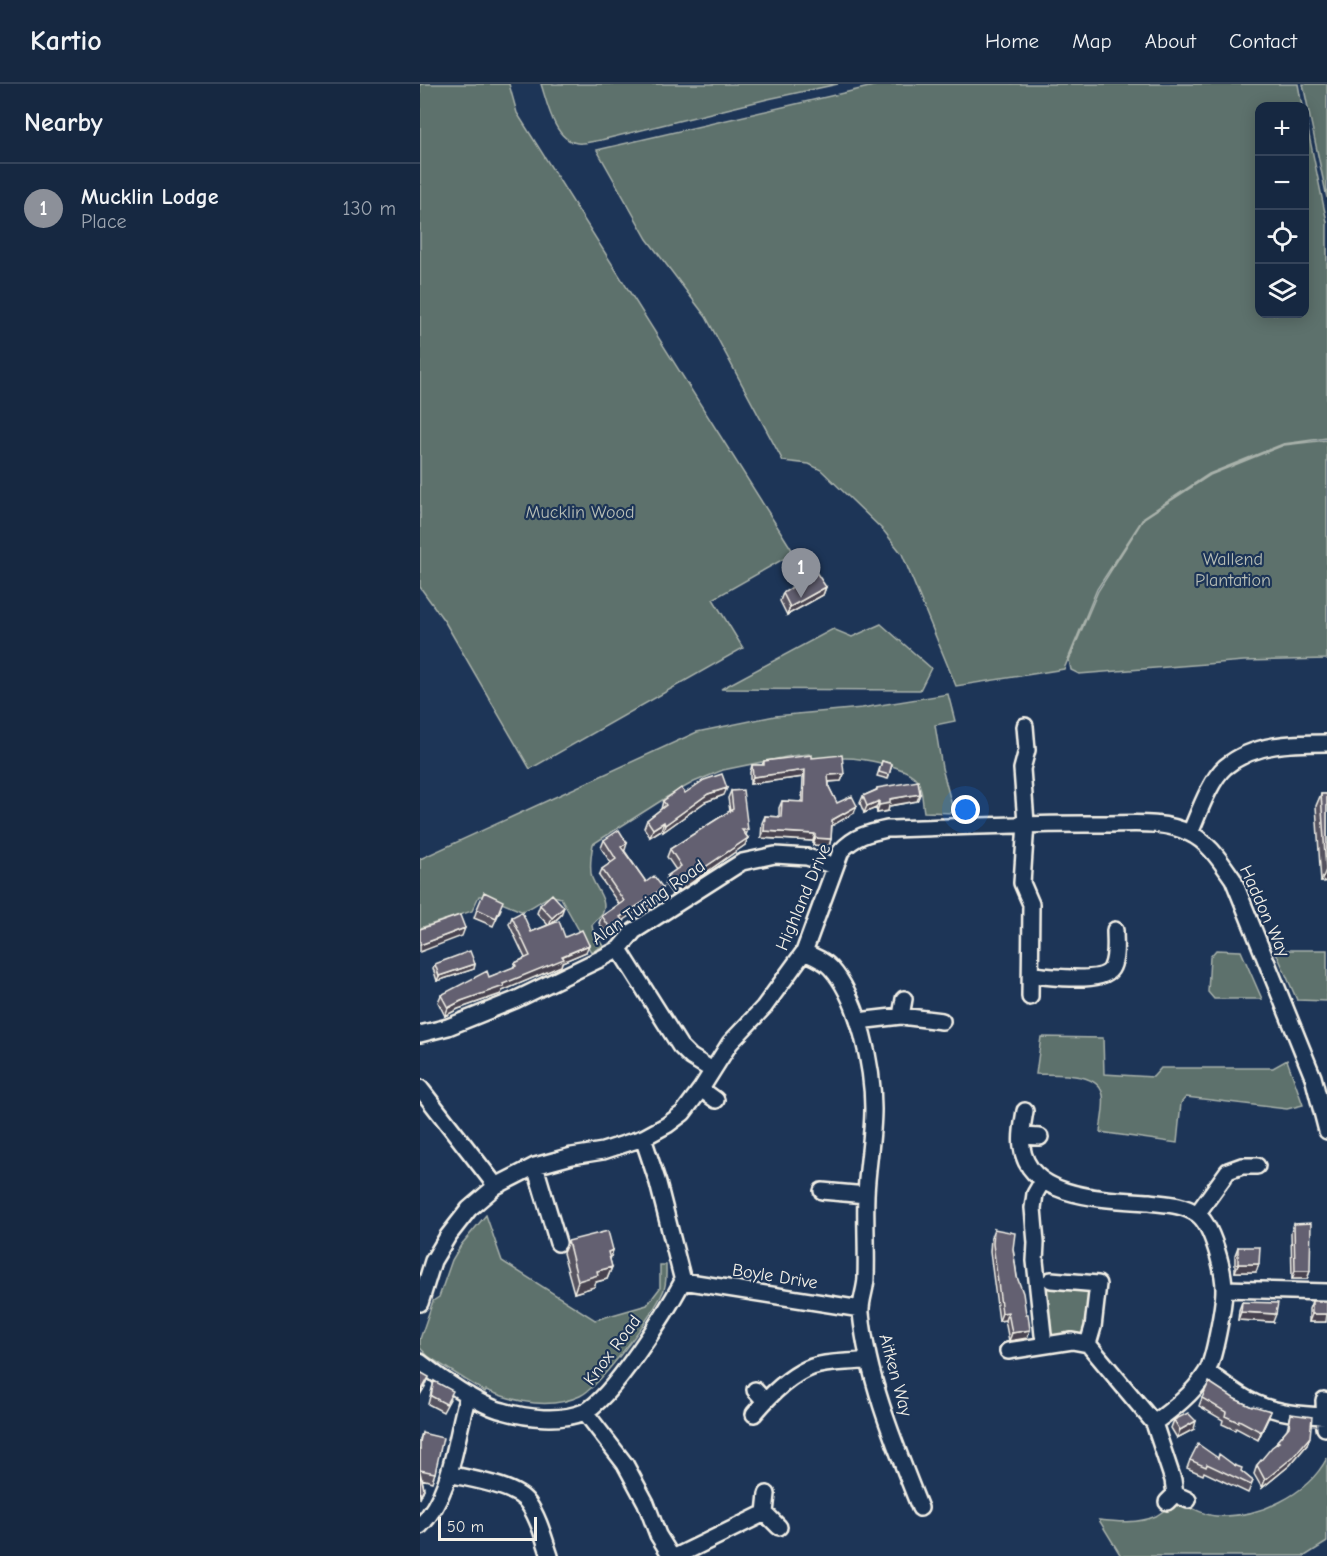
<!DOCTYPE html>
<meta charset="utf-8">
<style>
:root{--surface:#162841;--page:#23344c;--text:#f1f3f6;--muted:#9ea6b1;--line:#35445a;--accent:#8c9099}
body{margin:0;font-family:"Comic Neue",sans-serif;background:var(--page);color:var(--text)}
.controls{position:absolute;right:18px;top:18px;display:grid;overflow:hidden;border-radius:12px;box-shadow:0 3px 15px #0003}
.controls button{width:54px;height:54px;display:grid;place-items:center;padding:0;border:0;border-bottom:2px solid var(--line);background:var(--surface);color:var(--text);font:30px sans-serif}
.scale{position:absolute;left:18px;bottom:15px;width:99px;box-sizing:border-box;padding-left:6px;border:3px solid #f4f1e8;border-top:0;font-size:16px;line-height:21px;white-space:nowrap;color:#f4f1e8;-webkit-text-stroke:4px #1d3557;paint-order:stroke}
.you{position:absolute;left:546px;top:726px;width:21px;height:21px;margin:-15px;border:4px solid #fff;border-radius:50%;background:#1a73e8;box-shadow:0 0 0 9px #1a73e833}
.badge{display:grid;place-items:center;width:39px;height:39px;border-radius:50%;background:var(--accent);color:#fff;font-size:20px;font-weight:700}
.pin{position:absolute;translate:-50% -50px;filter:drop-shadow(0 2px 3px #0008)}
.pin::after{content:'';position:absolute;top:32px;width:21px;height:18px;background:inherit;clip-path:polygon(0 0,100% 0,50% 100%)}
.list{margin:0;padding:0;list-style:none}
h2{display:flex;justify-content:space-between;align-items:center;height:78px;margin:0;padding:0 24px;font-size:26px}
h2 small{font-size:20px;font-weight:400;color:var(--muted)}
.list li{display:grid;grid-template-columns:39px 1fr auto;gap:18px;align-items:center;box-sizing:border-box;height:90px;padding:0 24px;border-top:2px solid var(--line)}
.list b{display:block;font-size:22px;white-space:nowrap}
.list p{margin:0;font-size:20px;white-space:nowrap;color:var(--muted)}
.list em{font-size:20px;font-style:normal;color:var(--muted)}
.icon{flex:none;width:33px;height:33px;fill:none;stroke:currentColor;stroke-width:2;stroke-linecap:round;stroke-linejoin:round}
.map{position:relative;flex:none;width:907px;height:1472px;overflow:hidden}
header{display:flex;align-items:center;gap:36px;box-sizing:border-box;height:84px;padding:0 30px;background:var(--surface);border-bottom:2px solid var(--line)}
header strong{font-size:28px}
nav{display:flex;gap:33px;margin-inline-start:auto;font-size:21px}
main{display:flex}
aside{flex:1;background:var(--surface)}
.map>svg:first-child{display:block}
</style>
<header>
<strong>Kartio</strong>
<nav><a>Home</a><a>Map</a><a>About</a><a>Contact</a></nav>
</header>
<main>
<aside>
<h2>Nearby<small></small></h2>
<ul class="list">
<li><span class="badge">1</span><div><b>Mucklin Lodge</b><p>Place</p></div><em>130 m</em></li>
</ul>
</aside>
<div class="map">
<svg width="907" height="1472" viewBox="0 0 907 1472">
<rect width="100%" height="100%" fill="#1d3557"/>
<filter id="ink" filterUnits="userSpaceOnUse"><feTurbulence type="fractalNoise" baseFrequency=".0167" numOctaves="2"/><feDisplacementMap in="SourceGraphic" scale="12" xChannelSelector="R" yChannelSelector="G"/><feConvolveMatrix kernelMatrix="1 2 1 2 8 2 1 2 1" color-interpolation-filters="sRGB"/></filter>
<g filter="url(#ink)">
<path fill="#5d716c" stroke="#a8b1aa" stroke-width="1.5" d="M 0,0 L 89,0 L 97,29 L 374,469 L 293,515 L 323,564 L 110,685 L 25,538 L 0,503 Z
M 121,0 L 418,0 L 348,15 L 181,56 C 174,57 165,60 157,59 C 134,56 127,18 121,0 Z
M 462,0 L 878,0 L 882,22 L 840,22 L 840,230 L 884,230 L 885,32 L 907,138 L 907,354 L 863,360 L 789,390 L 724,433 L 677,505 L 644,585 L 536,602 L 482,470 L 463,446 L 401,386 L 389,380 L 363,377 L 286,233 L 227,155 L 177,66 Z
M 883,0 L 907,0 L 907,114 Z
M 907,356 L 907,575 L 824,577 L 659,590 L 651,586 L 649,576 L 678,507 L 724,434 L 790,391 L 864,361 Z
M 461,540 L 511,584 L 500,606 L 301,605 L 413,545 L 432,553 Z
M 528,610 L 535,637 L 515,641 L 522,684 L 534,729 L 504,728 C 502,718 503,704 497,696 C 487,682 442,674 425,674 C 414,674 403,676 392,678 L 389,670 L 371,672 L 303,686 L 274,698 L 247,713 L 173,760 C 171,771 169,784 172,794 C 176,805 189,818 182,830 C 180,834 175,837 172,841 L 173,847 L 183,862 L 171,868 L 141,814 C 126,807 116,825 101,827 L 65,812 L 59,812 L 52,827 L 0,844 L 0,775 L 277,648 L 355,632 L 442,624 Z
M 796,866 L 821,867 L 842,915 L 794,915 L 788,908 L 790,873 Z
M 855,866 L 907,866 L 907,917 L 877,916 Z
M 621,953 L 683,954 L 684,990 L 733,993 L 741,984 L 853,984 L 867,976 L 883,1021 L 867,1025 L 766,1013 L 761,1019 L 757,1059 L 680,1048 C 681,1037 685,1022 683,1011 C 678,987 635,991 616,990 Z
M 66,1131 L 82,1177 L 175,1236 L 227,1221 L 240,1204 L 240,1181 L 246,1181 C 246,1191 247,1200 243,1208 C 233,1230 180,1303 160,1312 C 130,1326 95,1318 66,1306 L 65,1308 L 9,1273 L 0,1264 L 0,1255 L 13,1217 L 19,1213 L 32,1176 L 41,1161 Z
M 625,1201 L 667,1203 L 670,1207 L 668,1239 L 661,1250 L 630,1253 Z
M 907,1374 L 907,1458 L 885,1472 L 701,1472 L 679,1436 C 697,1438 718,1440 736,1432 C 743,1428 749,1422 756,1418 C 770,1421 781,1431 796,1432 C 838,1434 887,1412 907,1374 Z"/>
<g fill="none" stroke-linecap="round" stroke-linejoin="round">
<g stroke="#f4f1e8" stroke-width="20">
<path id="minor" d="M 605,642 L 607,666 L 602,685 L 606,739 L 602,799 L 611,820 L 610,913
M 770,749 C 778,731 790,696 805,683 C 834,659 872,659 907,659
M 199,865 L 260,962 L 271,973 L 292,986
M 384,868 C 393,872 404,876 411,884 C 439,915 453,984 453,1025 C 453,1054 447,1083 446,1111 C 445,1139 447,1166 446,1193 C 446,1205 440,1217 441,1229 C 448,1297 475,1361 500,1424
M 612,891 C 629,892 685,901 692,883 C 697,872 695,857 695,846
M 481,932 L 484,915
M 438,937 L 481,932 L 522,937
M 0,950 L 28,943 L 95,916 L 182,874 L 199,865 L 214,847 L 322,778 L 355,771 L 387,773 L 415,782
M 0,1004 L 76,1102
M 281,1005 L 296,1016
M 605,1027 C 603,1039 600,1052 602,1063 C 609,1116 689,1115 729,1118 C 745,1120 763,1120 777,1130 C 792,1140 804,1187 804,1205 C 804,1221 794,1277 786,1289 C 773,1310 753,1325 734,1339
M 602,1052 L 620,1053
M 115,1082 L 138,1159
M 622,1098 L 615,1110 L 613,1124 L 616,1159 L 615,1177 L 623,1251
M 402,1107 L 446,1111
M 777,1130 L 808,1087 L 822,1082 L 837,1082
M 631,1196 L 678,1200 L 673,1243 L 668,1260
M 263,1197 L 441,1225
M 804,1205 L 907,1208
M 0,1219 L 13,1177 L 28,1152 L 49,1125 L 76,1102 L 115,1082 L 152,1072 L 183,1067 L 223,1054 L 247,1041 L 263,1029 L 281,1005 L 310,959 L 344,923 L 384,868 L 421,767 C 435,752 448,749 467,745 C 539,743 611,739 683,740 C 710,740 744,736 769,749 C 789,758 801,778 813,795 L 893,993 L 907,1047
M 588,1267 L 652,1257 L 668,1260 L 734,1339 L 753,1396 L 755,1410
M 0,1278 C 20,1294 58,1321 83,1327 C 107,1334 140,1338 164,1328 C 191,1316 248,1225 263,1197 L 238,1099 L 223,1054
M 787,1288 C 803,1298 818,1312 835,1319 C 857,1329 881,1331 905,1332
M 335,1306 L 345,1317
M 904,1316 L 905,1344
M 165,1328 L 205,1380 L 226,1419 L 238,1451 L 251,1472
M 334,1330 C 349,1312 370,1291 392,1283 C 409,1277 430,1279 448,1276
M 29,1390 C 49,1395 96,1401 108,1419 C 119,1434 124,1455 130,1472
M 347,1410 L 345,1429 L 359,1443
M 747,1418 L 755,1410 L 768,1416
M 0,1442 C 33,1409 35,1354 48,1311
M 257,1472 L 345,1429"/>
</g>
<use href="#minor" stroke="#1d3557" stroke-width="15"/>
</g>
<path fill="#565361" stroke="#f4f1e8" stroke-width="1.5" d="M 406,503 L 403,511 L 367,531 L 360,517 L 363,509 Z
M 392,674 L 424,690 L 421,697 L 409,698 L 409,703 L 417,719 L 434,729 L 412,741 L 411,755 L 409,762 L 393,761 L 393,757 L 341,754 L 342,739 L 345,732 L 359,733 L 359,724 L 362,717 L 382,718 L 383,693 L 330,700 L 330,688 L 332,681 L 342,681 L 344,677 Z
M 462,677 L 472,680 L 468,695 L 457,692 Z
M 457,704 L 500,710 L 497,717 L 469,722 L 468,727 L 457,729 L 456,724 L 444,729 L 440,719 L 443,712 L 456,706 Z
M 311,707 L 328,746 L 326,751 L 328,754 L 325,761 L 258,808 L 257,806 L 252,810 L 245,800 L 247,792 L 256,786 L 247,773 L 250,765 L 310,727 L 308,714 Z
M 901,710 L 907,710 L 907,797 L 901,798 L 896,722 Z
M 304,711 L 285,718 L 243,748 L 241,746 L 230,753 L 224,744 L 227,736 L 241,725 L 243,717 Z
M 184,756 L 207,759 L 204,766 L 226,798 L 240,811 L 237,814 L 238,815 L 235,822 L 226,828 L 222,824 L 203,836 L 201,845 L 189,854 L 179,839 L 182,832 L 199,820 L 179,792 L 182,785 L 191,779 L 181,764 Z
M 120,821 L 141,831 L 131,841 L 145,853 L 166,868 L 142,878 L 141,882 L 82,907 L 81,910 L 38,925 L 25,932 L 18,918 L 21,911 L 93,884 L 95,879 L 105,874 L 89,840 L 92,833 L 111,848 L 128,841 L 117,829 Z
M 57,825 L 81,825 L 73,842 L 54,834 Z
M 15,880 L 55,880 L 54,885 L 17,897 L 13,884 Z
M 874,1140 L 890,1187 L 887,1195 L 872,1195 L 871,1148 Z
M 574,1145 L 593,1165 L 597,1193 L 610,1246 L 607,1254 L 589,1257 L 585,1236 L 579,1237 L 570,1168 L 571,1153 Z
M 148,1157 L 193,1166 L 190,1176 L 192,1183 L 187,1195 L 176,1198 L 174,1203 L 154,1209 L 143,1169 Z
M 818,1163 L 839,1180 L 836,1188 L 815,1188 L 815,1171 Z
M 892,1217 L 907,1217 L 906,1238 L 889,1238 L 889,1225 Z
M 822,1218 L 853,1238 L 818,1236 L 819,1226 Z
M 14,1297 L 30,1315 L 23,1328 L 8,1320 Z
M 782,1314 L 815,1315 L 832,1323 L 851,1327 L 838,1356 L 816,1344 L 815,1346 L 802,1340 L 803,1336 L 779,1322 Z
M 871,1330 L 887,1361 L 870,1381 L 842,1404 L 834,1390 L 837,1381 L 856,1360 L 857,1357 L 867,1345 Z
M 754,1336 L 774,1345 L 757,1354 L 751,1344 Z
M 2,1349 L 15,1389 L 12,1398 L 2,1395 L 4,1405 L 0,1415 L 0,1355 Z
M 798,1374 L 821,1387 L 833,1397 L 828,1409 L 784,1388 L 783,1391 L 767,1384 L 770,1376 Z"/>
<path fill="#46434f" stroke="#f4f1e8" stroke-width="1.5" d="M 406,503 L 403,511 L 367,531 L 370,523 Z
M 385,686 L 383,693 L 330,700 L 333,693 Z
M 424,690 L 421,697 L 405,698 L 408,691 Z
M 307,704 L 304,711 L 285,718 L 243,748 L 245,741 L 288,710 Z
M 500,710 L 497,717 L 469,722 L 468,727 L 457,729 L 459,721 L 470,715 Z
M 459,717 L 456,724 L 444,729 L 447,722 Z
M 437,722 L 434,729 L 410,743 L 412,736 Z
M 244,738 L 241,746 L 230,753 L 233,745 Z
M 344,747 L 395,750 L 393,757 L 341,754 Z
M 328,754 L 325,761 L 258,808 L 260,800 Z
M 395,754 L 411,755 L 409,762 L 393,761 Z
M 207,759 L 205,766 L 198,770 L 201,763 Z
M 906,786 L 907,786 L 907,797 L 901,798 Z
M 259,799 L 257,806 L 252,810 L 255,802 Z
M 243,804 L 240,811 L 232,817 L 234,810 Z
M 238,815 L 235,822 L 226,828 L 228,821 Z
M 225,817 L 222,824 L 198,840 L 200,833 Z
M 144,823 L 141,831 L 129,842 L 132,834 Z
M 204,838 L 201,845 L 189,854 L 192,847 Z
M 45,844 L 42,852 L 0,868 L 0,861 Z
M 169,861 L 166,868 L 142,878 L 141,882 L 82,907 L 81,910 L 38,925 L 25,932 L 28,924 L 41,917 Z
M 55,880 L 54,885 L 17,897 L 19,892 Z
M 193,1166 L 189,1178 L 188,1168 Z
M 818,1180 L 839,1180 L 836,1188 L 815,1188 Z
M 192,1183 L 187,1195 L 176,1198 L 174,1203 L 154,1209 L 158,1197 L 177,1187 Z
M 875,1187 L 890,1187 L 887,1195 L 872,1195 Z
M 588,1228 L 585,1236 L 579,1237 L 582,1229 Z
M 821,1228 L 856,1230 L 853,1238 L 818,1236 Z
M 892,1230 L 907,1230 L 906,1238 L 889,1238 Z
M 610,1246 L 607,1254 L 589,1257 L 592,1249 Z
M 9,1293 L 6,1301 L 0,1311 L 0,1309 Z
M 851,1327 L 848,1335 L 838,1356 L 841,1348 Z
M 776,1337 L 774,1345 L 757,1354 L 760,1346 Z
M 890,1353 L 887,1361 L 870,1381 L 842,1404 L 845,1396 Z"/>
<path fill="#646071" stroke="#f4f1e8" stroke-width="1.5" d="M 396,488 L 406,503 L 370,523 L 363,509 Z
M 392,671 L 392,674 L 422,671 L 424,690 L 408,691 L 409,703 L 417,719 L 432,712 L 437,722 L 412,736 L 411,755 L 395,754 L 395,750 L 344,747 L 345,732 L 361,733 L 362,717 L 384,718 L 385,686 L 333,693 L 332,681 L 344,681 L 344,677 Z
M 462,677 L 472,680 L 469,691 L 459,688 Z
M 302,690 L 307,704 L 288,710 L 245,741 L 244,738 L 233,745 L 227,736 L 246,721 L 243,717 L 261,704 L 265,709 L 284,696 Z
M 498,697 L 500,710 L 470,715 L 470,719 L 459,721 L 459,717 L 447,722 L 443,712 L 457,706 L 457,704 Z
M 323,706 L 328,746 L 322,746 L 328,754 L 260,800 L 259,799 L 255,802 L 247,792 L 261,782 L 250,765 L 313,725 L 311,707 Z
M 901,710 L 907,710 L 907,786 L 906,786 Z
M 199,746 L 207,759 L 201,763 L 226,798 L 234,792 L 243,804 L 234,810 L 238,815 L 228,821 L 225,817 L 200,833 L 204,838 L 192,847 L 182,832 L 204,817 L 182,785 L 196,775 L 184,756 Z
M 64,808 L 83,817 L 76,834 L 57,825 Z
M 132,810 L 144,823 L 132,834 L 120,821 Z
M 102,828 L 111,848 L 139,837 L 145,853 L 162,846 L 169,861 L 142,872 L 144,875 L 83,900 L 84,902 L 41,917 L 28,924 L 21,911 L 67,887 L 69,893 L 96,882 L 95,879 L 110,872 L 92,833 Z
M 40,831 L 45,844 L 0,861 L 0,845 Z
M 50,867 L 55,880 L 19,892 L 15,880 Z
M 891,1139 L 890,1187 L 875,1187 L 874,1140 Z
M 574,1145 L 595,1149 L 593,1165 L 597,1193 L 603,1209 L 606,1230 L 608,1230 L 610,1246 L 592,1249 L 588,1228 L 582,1229 L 573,1160 Z
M 188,1147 L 193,1166 L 188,1168 L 192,1183 L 177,1187 L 178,1191 L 158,1197 L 148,1157 Z
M 818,1163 L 840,1163 L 839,1180 L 818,1180 Z
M 892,1217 L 907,1217 L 907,1230 L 892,1230 Z
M 822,1218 L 858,1219 L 856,1230 L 821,1228 Z
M 0,1288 L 9,1293 L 0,1309 Z
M 14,1297 L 33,1307 L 26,1320 L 11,1312 Z
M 789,1298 L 815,1315 L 832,1323 L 833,1322 L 851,1327 L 841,1348 L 819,1336 L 818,1338 L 805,1332 L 806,1328 L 782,1314 Z
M 768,1329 L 776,1337 L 760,1346 L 754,1336 Z
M 871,1330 L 892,1333 L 890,1353 L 873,1373 L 845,1396 L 837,1381 L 852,1363 L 859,1358 L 857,1357 L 869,1343 Z
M 2,1349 L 23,1354 L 15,1389 L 0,1386 L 0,1358 Z
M 778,1360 L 798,1374 L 799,1370 L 814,1381 L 822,1384 L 821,1387 L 833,1397 L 831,1401 L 787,1380 L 786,1383 L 770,1376 Z
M 0,1388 L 4,1405 L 0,1413 Z"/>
</g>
<g text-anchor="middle" stroke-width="4.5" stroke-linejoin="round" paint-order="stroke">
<g font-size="18" fill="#b8beb6" stroke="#1d3557">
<text x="160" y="434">Mucklin Wood</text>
<text x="813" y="481">Wallend<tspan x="813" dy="21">Plantation</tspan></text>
</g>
<g font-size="18" fill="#f4f1e8" stroke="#1d3557">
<text transform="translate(383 813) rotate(-67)" y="6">Highland Drive</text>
<text transform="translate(228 818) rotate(-35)" y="6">Alan Turing Road</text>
<text transform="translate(845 827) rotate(66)" y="6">Haddon Way</text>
<text transform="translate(355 1192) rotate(9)" y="6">Boyle Drive</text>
<text transform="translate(192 1266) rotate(-53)" y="6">Knox Road</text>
<text transform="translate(476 1291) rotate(75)" y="6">Aitken Way</text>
</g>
</g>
</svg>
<div class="controls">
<button>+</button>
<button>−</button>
<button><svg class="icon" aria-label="locate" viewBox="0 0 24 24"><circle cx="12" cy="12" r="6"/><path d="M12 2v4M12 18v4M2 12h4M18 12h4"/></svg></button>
<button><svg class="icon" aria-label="layers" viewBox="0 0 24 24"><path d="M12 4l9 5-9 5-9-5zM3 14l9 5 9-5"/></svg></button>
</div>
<div class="scale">50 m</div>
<div class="you"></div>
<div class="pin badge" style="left:381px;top:514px">1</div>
</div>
</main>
